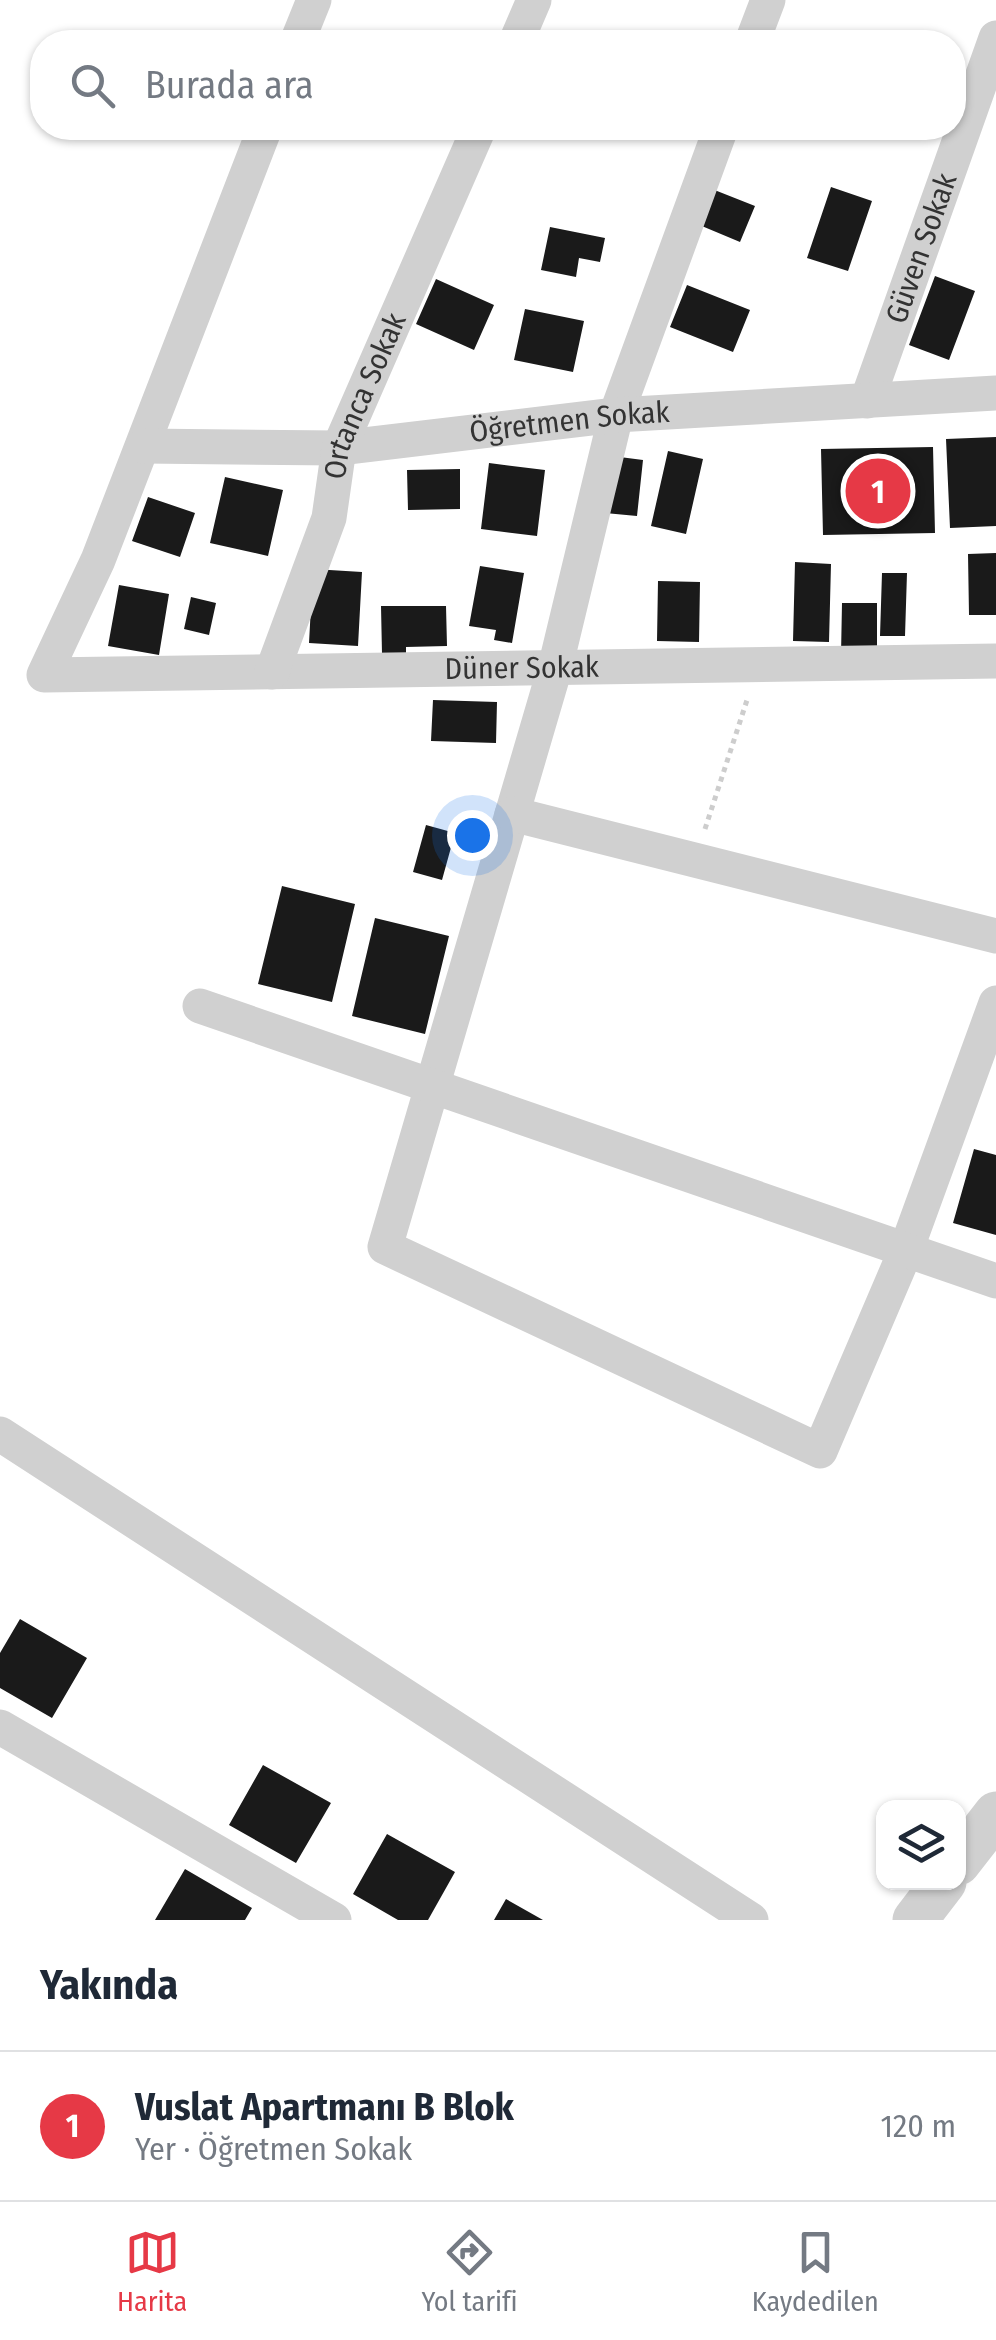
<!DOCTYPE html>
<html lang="tr">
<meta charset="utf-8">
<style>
:root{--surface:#fff;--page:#f2f2f3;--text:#1f2937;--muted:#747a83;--line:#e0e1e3;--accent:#e63946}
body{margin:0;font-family:"Fira Sans Condensed",sans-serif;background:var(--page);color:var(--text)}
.controls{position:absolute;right:30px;bottom:30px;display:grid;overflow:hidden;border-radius:20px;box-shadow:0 2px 8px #0004}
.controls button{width:90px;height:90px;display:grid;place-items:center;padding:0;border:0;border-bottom:2px solid var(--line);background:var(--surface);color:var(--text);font:50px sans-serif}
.you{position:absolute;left:472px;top:835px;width:35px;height:35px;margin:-25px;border:8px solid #fff;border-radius:50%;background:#1a73e8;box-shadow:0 0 0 15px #1a73e833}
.badge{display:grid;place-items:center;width:65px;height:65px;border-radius:50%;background:var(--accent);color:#fff;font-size:32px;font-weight:700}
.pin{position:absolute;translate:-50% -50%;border:5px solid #fff;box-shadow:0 2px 10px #0006}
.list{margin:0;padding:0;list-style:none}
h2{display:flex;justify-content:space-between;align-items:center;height:130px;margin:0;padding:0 40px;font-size:42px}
h2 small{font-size:32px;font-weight:400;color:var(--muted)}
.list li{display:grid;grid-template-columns:65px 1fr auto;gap:30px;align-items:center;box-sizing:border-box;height:150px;padding:0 40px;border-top:2px solid var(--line)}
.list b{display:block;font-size:38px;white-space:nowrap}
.list p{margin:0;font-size:32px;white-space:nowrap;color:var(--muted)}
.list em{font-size:32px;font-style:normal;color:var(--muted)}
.icon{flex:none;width:55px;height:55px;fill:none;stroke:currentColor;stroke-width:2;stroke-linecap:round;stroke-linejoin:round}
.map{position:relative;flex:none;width:996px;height:1920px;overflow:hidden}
.search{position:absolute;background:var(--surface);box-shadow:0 2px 8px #0004;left:30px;right:30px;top:30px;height:110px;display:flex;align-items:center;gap:25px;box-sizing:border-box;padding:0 35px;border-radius:40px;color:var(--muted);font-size:38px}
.sheet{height:280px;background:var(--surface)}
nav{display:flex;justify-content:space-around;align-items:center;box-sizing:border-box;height:140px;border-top:2px solid var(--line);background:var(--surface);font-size:28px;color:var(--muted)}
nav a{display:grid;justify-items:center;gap:5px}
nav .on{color:var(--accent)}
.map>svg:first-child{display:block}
</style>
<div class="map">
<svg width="996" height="1920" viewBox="0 0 996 1920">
<rect width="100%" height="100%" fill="#fff"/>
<path fill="#1a1a1a" d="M 831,187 L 872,201 L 848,271 L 807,258 Z
M 712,189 L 755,206 L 740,242 L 697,224 Z
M 550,227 L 605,238 L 600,262 L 579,258 L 576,277 L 541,270 Z
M 935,276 L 975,291 L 949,360 L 909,345 Z
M 436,279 L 494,305 L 474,350 L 416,324 Z
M 687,285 L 750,310 L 733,352 L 670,327 Z
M 525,309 L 584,321 L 573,372 L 514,360 Z
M 996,437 L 996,526 L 950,528 L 946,439 Z
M 933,447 L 935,533 L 823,535 L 821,449 Z
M 668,451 L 703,459 L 686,534 L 651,526 Z
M 612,456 L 643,460 L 637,516 L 605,513 Z
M 489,463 L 545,470 L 537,536 L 481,529 Z
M 460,469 L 460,509 L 408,510 L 407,470 Z
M 225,477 L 283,490 L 268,556 L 210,543 Z
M 148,497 L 195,513 L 180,557 L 132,541 Z
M 996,553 L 996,615 L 969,615 L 968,554 Z
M 795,562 L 831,564 L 829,642 L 793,641 Z
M 480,566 L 524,573 L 512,643 L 494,640 L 496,630 L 469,626 Z
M 313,569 L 362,572 L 358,646 L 309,643 Z
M 882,573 L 907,573 L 905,636 L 880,636 Z
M 658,581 L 700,582 L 699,642 L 657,641 Z
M 119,585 L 169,594 L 159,655 L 108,646 Z
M 191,597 L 216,603 L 209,635 L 184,629 Z
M 842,603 L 877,603 L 877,656 L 841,655 Z
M 381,606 L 446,606 L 447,646 L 406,647 L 406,653 L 382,654 Z
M 433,700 L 497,702 L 496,743 L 431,741 Z
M 426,825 L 455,833 L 442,880 L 413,872 Z
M 282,886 L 355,904 L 332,1002 L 258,984 Z
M 375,918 L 449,936 L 425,1034 L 352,1016 Z
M 974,1149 L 996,1155 L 996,1235 L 953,1223 Z
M 20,1619 L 87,1658 L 52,1718 L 0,1688 L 0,1653 Z
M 263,1765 L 331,1803 L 296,1863 L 229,1825 Z
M 387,1834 L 455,1872 L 428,1920 L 398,1920 L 353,1894 Z
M 185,1869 L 252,1908 L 245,1920 L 155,1920 Z
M 506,1899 L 543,1920 L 494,1920 Z"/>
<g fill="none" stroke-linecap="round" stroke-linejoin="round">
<path stroke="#cdcdcd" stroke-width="5" stroke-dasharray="5 5" stroke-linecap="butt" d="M 705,829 L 748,697"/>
<g stroke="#d0d0d0" stroke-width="35">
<path d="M 297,42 L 314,0"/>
<path d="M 516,42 L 534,0"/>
<path d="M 752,42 L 768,0"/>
<path id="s1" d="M 265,128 L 98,560 L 44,675 L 996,661"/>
<path d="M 721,128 L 616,415 L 555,668 L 385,1247 L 820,1451 L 906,1250 L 996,1003"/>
<path id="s2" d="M 867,401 L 996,38"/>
<path id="s3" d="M 143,446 L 339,448 L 616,415 L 996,393"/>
<path id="s4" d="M 272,672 L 329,518 L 339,448 L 479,128"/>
<path d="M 512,814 L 996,936"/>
<path d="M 200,1006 L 996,1281"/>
<path d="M 0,1434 L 751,1920"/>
<path d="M 0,1727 L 334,1920"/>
</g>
<path stroke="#d0d0d0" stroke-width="45" d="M 958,1863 L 996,1814
M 915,1920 L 944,1882"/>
</g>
<g text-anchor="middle" stroke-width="10" stroke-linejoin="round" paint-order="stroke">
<g font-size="30" fill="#333" stroke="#fff">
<text dy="10" stroke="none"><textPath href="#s2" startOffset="162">Güven Sokak</textPath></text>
<text dy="10" stroke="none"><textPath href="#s4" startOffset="292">Ortanca Sokak</textPath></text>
<text dy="10" stroke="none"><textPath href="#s3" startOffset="428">Öğretmen Sokak</textPath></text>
<text dy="10" stroke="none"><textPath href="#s1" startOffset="1068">Düner Sokak</textPath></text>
</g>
</g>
</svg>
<div class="controls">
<button><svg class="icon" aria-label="layers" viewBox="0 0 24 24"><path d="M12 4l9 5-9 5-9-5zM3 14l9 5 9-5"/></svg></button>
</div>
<div class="you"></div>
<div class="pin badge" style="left:878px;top:491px">1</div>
<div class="search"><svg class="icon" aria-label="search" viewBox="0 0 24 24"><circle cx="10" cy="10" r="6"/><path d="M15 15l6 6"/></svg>Burada ara</div>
</div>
<section class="sheet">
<h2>Yakında<small></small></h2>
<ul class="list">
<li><span class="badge">1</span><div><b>Vuslat Apartmanı B Blok</b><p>Yer · Öğretmen Sokak</p></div><em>120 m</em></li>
</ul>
</section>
<nav>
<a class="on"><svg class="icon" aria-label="map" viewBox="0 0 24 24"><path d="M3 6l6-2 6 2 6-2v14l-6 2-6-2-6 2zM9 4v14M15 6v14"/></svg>Harita</a>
<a><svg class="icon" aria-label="directions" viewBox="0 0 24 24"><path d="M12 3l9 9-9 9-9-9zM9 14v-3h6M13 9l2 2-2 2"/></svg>Yol tarifi</a>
<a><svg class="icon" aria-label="saved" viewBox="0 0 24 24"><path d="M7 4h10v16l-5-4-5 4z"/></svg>Kaydedilen</a>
</nav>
